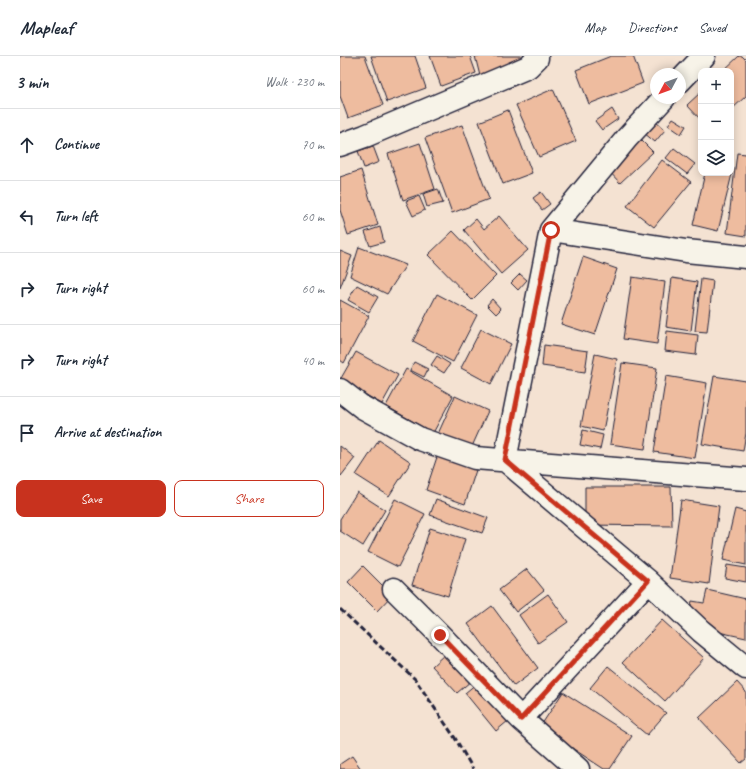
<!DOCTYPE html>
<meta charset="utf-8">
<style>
:root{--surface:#fff;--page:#f2f2f3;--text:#1f2937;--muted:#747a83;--line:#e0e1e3;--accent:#c8321e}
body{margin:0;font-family:Caveat,sans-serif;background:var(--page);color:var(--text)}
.controls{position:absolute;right:12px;top:12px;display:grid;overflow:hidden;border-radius:8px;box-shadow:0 2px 10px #0003}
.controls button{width:36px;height:36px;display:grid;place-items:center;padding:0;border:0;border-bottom:1px solid var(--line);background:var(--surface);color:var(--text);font:20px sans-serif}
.compass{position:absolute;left:310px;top:12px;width:36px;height:36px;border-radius:50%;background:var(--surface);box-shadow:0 2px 10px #0003;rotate:229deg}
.stop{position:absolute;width:12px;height:12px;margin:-9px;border:3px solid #c8321e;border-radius:50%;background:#fff}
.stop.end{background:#c8321e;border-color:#fff;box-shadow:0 1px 4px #0008}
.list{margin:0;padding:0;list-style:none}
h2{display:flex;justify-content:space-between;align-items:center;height:52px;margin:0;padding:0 16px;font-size:17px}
h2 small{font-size:13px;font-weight:400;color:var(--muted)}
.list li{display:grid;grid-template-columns:26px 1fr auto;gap:12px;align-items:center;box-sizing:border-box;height:72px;padding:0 16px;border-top:1px solid var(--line)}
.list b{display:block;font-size:15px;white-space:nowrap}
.list em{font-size:13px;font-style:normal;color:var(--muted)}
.actions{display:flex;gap:8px;padding:12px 16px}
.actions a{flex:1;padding:9px 0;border:1px solid var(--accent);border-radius:8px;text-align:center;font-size:14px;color:var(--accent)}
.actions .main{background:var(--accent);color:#fff}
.icon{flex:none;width:22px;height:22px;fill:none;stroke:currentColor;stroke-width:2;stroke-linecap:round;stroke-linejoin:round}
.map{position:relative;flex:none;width:406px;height:713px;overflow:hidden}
header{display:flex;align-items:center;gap:24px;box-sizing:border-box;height:56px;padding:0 20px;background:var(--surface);border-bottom:1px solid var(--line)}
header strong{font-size:19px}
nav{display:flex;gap:22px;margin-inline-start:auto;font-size:14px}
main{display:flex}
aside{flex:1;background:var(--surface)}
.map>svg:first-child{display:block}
</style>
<header>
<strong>Mapleaf</strong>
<nav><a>Map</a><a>Directions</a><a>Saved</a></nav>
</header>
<main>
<aside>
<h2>3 min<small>Walk · 230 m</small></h2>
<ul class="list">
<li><svg class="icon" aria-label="ahead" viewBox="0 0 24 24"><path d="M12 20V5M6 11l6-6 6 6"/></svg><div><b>Continue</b></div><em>70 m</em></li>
<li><svg class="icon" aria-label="left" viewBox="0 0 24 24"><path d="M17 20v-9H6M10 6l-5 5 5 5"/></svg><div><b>Turn left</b></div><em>60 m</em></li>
<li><svg class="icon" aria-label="right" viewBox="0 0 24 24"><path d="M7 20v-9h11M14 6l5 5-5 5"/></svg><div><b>Turn right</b></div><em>60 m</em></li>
<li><svg class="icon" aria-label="right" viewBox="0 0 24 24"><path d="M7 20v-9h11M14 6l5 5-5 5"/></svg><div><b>Turn right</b></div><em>40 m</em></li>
<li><svg class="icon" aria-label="arrive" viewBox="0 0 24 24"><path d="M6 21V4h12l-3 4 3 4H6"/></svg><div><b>Arrive at destination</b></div></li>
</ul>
<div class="actions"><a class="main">Save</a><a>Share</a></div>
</aside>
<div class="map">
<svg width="406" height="713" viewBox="0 0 406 713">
<rect width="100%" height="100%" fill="#f4e2d2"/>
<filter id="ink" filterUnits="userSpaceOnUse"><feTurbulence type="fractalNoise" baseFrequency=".025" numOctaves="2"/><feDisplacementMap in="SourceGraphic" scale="8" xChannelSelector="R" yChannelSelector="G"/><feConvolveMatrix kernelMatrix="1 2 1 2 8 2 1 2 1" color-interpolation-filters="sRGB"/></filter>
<g filter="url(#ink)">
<path fill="#eebc9f" stroke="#22223b" d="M 0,0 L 25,0 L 43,49 L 8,62 L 0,40 Z
M 31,0 L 75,0 L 86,32 L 47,46 Z
M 90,0 L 130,0 L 136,17 L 101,30 Z
M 135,0 L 181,0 L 183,7 L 140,20 Z
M 271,0 L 293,0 L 303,27 L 249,48 L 236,14 Z
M 399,0 L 402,0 L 406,4 L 406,40 L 391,54 L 391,15 L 383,15 Z
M 213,33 L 236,85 L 199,101 L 176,49 Z
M 361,36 L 361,64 L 347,49 Z
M 272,53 L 278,63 L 262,74 L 255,65 Z
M 168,54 L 192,117 L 163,128 L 139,66 Z
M 333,62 L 346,70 L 341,78 L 328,69 Z
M 315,65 L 325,74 L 315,86 L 304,77 Z
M 122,69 L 149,143 L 112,157 L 85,82 Z
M 299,82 L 313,96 L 280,127 L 267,113 Z
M 80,87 L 95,133 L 63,144 L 48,98 Z
M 33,90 L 39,106 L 24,112 L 18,95 Z
M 334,92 L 355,108 L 347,118 L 326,102 Z
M 397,97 L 406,98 L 406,180 L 387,177 Z
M 322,104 L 351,126 L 314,171 L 287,150 Z
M 21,114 L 38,169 L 8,179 L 0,154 L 0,121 Z
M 365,117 L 392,118 L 378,175 L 353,169 Z
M 98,133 L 103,147 L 87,151 L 83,138 Z
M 201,136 L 210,148 L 202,154 L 193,142 Z
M 79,140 L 85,154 L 73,160 L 66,145 Z
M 159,160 L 188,194 L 161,218 L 124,174 L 136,163 L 144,173 Z
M 40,171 L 44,186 L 30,190 L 25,176 Z
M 113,175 L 156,220 L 132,244 L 88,199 Z
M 19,191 L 66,209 L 47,238 L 10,220 Z
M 0,195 L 12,200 L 0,232 Z
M 243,201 L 277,213 L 255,279 L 221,268 Z
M 180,218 L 187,224 L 178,234 L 171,227 Z
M 292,221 L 325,226 L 317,288 L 283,283 Z
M 332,222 L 357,226 L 351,275 L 326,271 Z
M 361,223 L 373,225 L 367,276 L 355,275 Z
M 17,229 L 38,241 L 29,256 L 8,244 Z
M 97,238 L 137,259 L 113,306 L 73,285 Z
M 152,243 L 161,253 L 156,258 L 147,249 Z
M 0,244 L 29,260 L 4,307 L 0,304 Z
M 141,273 L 171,288 L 151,328 L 121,312 Z
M 327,275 L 358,279 L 356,299 L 325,295 Z
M 204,289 L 248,295 L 245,316 L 202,310 Z
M 16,296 L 58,319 L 42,348 L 0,324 Z
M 255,298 L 277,303 L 263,375 L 241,370 Z
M 97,300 L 110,308 L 104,317 L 91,309 Z
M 74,306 L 88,313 L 84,321 L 70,314 Z
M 282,307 L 317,312 L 305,393 L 270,388 Z
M 66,313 L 113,340 L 93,377 L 46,350 Z
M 326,320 L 367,327 L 355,402 L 314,396 Z
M 374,320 L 406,325 L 406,377 L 403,395 L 362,388 Z
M 115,340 L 148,355 L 130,395 L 97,380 Z
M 243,374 L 263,379 L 260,393 L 240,389 Z
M 39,384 L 71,406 L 49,440 L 16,419 Z
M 0,390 L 15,402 L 1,420 L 0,419 Z
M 98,398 L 137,411 L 125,448 L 86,434 Z
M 245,431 L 331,431 L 332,470 L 245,469 Z
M 17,436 L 45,454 L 23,490 L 0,475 L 0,463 Z
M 55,443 L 85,458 L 58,511 L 28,496 Z
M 96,443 L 148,462 L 142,477 L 90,459 Z
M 341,444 L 379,450 L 369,528 L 330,522 Z
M 395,453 L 406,456 L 406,509 L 383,504 Z
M 90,472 L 125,483 L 108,540 L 72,529 Z
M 387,509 L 406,512 L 406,526 L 385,522 Z
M 23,510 L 52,539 L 37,555 L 8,526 Z
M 187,513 L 204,534 L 176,556 L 159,534 Z
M 367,534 L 406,543 L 406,582 L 360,572 L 348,561 L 352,545 L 364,547 Z
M 208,538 L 228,566 L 198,587 L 179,559 Z
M 152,550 L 198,612 L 174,630 L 128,568 Z
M 322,564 L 364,602 L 325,645 L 283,606 Z
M 105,598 L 131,625 L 117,637 L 92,610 Z
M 268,610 L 326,657 L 307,679 L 250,632 Z
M 397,626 L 406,636 L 406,703 L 401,707 L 359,662 Z
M 137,627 L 168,665 L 156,675 L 125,637 Z
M 223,636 L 292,680 L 270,713 L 264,713 L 200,671 Z
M 12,700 L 21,713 L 0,713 L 0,708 Z"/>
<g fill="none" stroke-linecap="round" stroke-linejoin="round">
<g stroke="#22223b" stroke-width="25">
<path id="street" d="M 340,25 L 364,0
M 324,42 L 287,82 L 211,174 L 165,404 L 308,525 L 361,575 L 406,612
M 0,89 L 25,80 L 188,11 L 197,2 L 197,0
M 211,174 L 346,195 L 406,201
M 0,334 L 22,351 L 80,383 L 135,402 L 406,423
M 54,533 L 100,579 L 181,663 L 238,713
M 181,663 L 308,525"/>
</g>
<use href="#street" stroke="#f7f3e8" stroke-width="22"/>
<path stroke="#22223b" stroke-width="3" stroke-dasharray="6 3" stroke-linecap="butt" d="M 0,553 L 75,623 L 115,682 L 133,713"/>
</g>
</g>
<g fill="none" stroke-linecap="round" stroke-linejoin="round" filter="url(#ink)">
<path stroke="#c8321e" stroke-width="5" d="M 100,579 L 181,663 L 308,525 L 165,404 L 211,174"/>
</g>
</svg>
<div class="controls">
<button>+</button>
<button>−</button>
<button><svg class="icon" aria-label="layers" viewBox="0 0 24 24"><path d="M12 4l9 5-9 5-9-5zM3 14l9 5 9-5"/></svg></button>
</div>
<svg class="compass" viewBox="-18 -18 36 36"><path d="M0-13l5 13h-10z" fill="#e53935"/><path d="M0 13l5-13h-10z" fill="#747a83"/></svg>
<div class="stop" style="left:211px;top:174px"></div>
<div class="stop end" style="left:100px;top:579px"></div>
</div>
</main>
